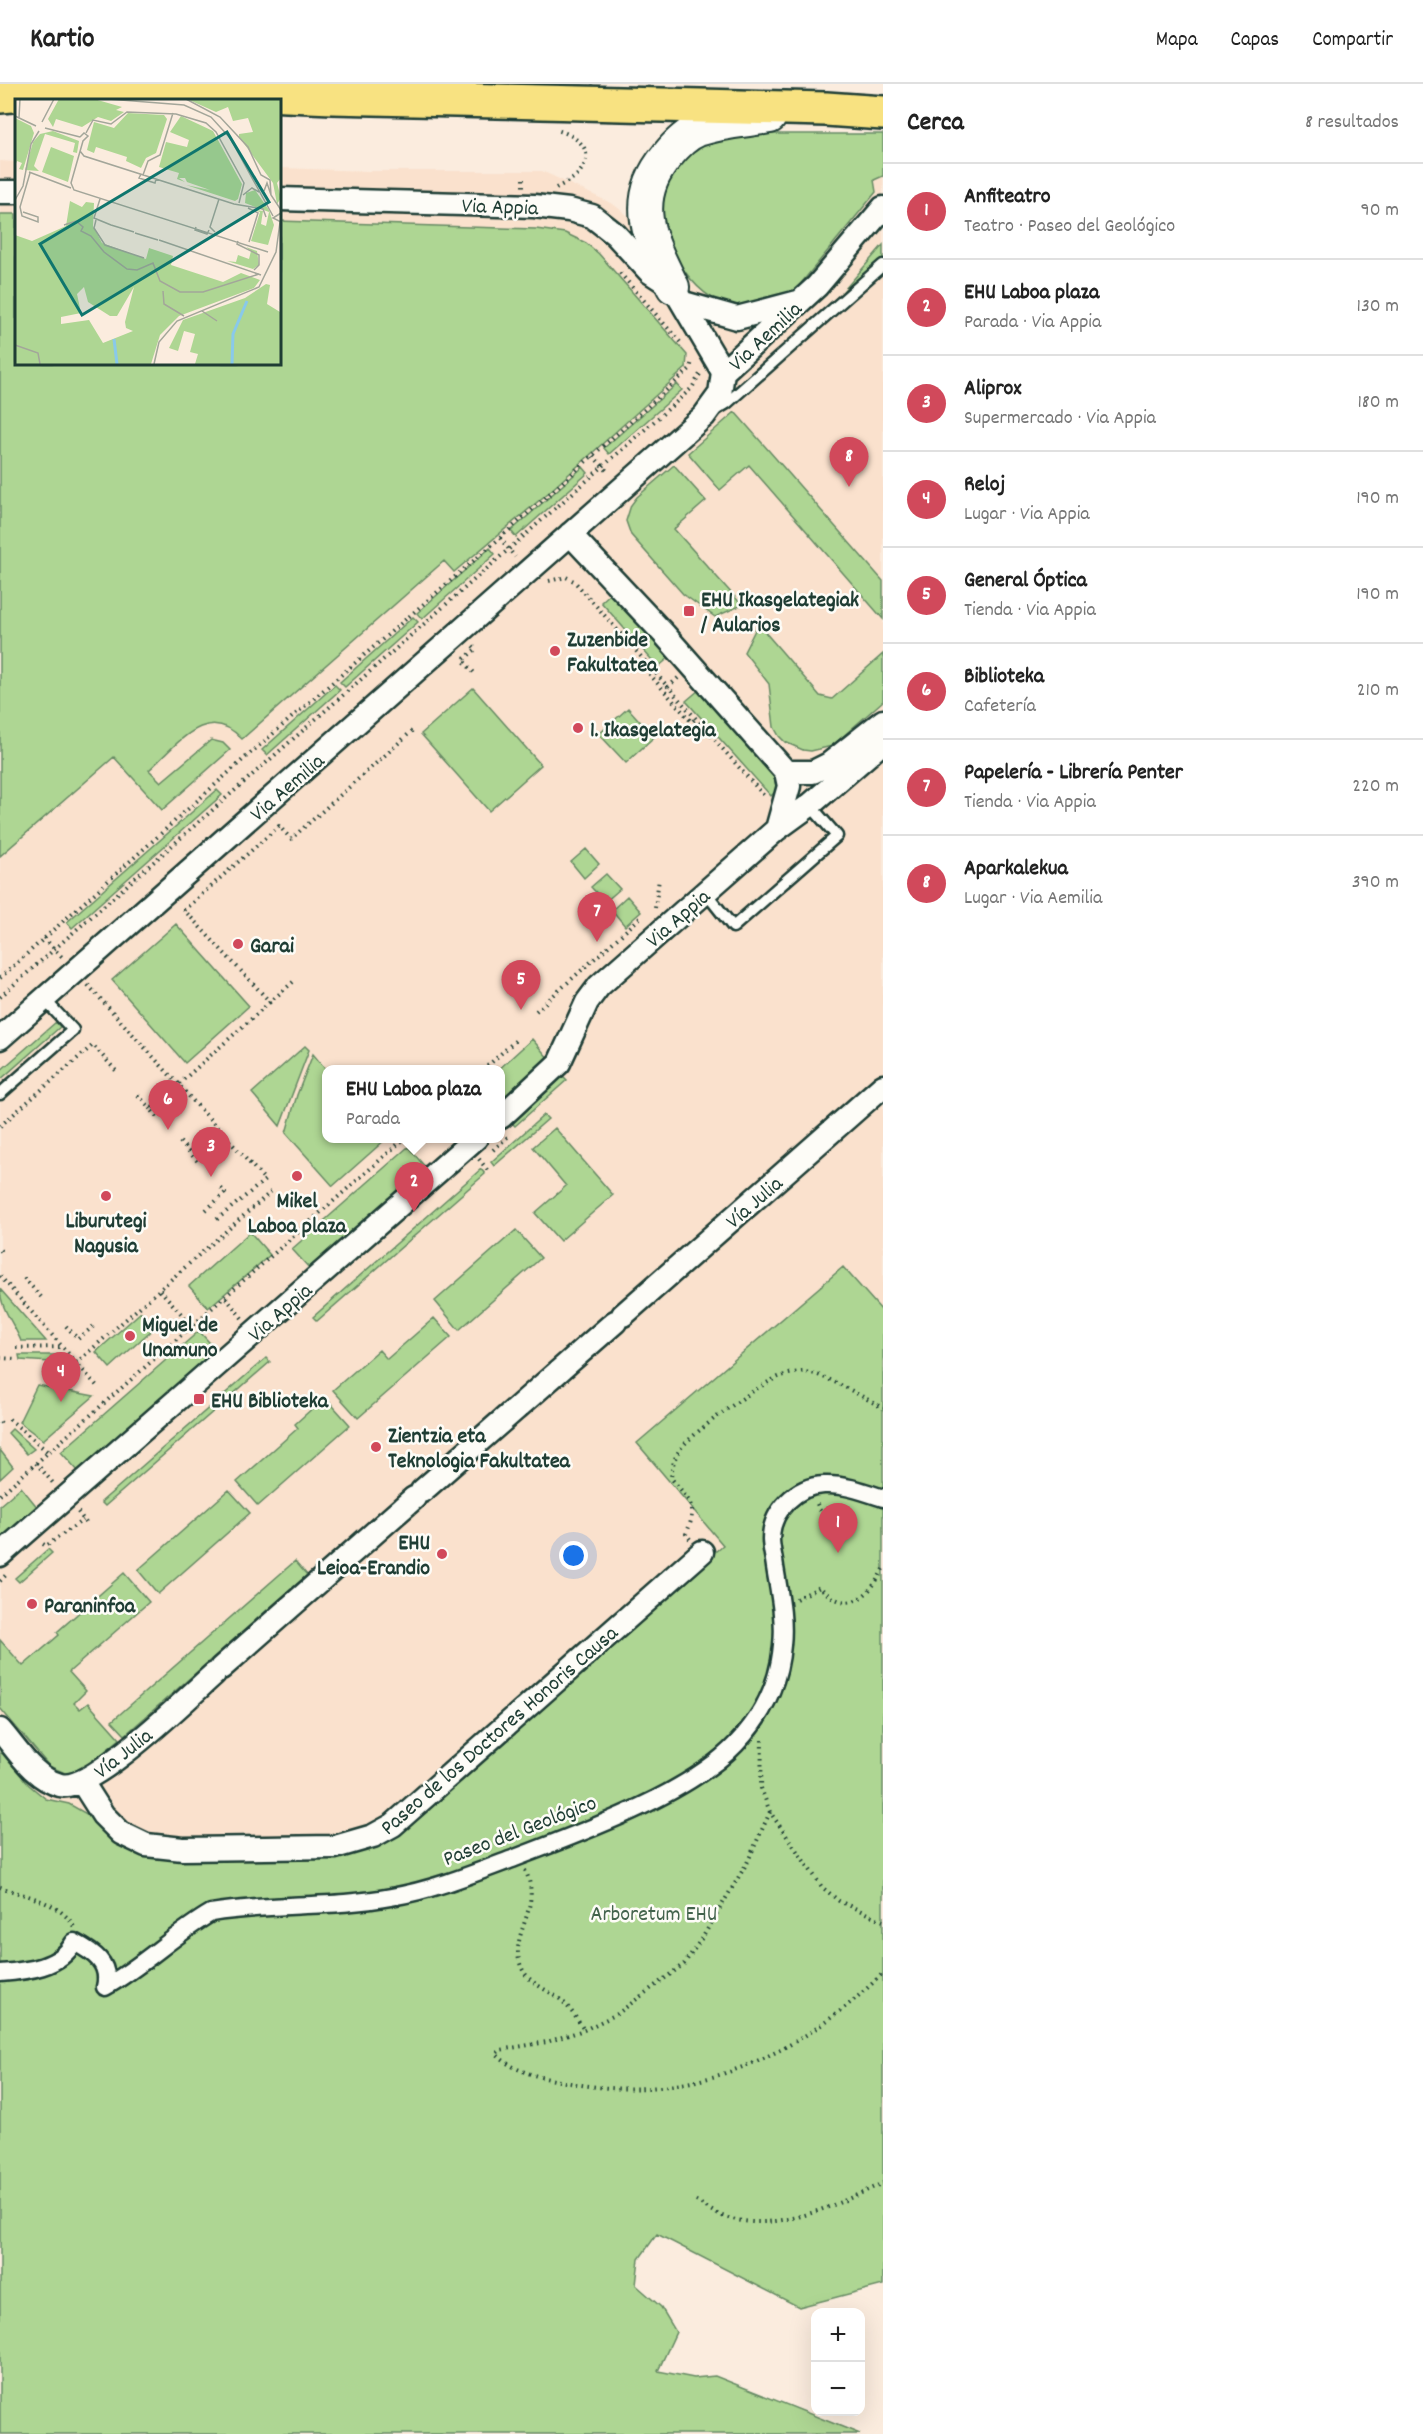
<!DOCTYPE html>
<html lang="es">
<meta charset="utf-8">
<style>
:root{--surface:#fff;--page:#f6f6f6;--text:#222;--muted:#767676;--line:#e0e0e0;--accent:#d1495b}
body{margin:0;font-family:Dekko,sans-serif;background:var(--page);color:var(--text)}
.controls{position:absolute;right:18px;bottom:18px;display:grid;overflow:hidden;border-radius:12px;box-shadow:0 6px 24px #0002}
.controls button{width:54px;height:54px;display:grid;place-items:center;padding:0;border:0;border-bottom:2px solid var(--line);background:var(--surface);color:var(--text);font:30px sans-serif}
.you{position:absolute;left:574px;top:1472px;width:21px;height:21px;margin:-15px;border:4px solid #fff;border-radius:50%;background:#1a73e8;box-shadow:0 0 0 9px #1a73e833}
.badge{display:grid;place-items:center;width:39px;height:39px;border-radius:50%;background:var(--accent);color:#fff;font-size:20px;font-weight:700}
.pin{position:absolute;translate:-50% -50px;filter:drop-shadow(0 2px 3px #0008)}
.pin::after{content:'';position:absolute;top:32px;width:21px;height:18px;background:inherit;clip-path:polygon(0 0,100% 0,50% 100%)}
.popup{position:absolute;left:322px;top:981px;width:183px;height:78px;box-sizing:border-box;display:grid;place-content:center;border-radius:12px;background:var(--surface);filter:drop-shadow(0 2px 4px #0005);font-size:20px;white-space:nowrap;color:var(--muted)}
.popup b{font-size:22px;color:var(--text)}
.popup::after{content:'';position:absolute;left:50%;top:100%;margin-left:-12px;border:12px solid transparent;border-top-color:var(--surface)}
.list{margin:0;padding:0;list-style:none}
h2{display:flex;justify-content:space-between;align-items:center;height:78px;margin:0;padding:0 24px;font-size:26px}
h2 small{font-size:20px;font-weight:400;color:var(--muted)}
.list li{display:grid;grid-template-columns:39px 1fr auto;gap:18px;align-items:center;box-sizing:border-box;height:96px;padding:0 24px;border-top:2px solid var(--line)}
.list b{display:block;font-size:22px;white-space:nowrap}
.list p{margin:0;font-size:20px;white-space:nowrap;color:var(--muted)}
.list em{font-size:20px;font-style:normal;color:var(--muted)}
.map{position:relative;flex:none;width:883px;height:2350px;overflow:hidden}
header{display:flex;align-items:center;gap:36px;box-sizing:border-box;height:84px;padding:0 30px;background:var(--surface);border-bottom:2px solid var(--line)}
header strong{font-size:28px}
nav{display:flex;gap:33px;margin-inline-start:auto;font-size:21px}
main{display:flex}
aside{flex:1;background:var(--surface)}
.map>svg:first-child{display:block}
</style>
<header>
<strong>Kartio</strong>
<nav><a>Mapa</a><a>Capas</a><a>Compartir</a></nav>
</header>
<main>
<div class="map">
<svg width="883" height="2350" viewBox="0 0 883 2350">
<rect width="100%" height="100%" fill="#fbecde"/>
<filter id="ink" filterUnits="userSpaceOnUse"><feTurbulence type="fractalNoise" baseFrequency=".0167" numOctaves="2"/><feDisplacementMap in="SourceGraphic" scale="12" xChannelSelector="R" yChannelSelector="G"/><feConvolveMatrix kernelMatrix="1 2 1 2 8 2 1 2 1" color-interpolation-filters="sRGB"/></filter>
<g filter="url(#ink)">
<path fill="#fae1cd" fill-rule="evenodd" d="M 0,77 L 16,78 L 16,279 L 279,279 L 279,84 L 369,87 L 542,87 L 613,120 L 669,164 L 692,199 L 798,203 L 876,108 L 874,96 L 883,92 L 883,2201 L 799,2223 L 657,2150 L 0,1954 ZM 327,986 L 501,986 L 501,1054 L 327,1054 Z"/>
<path fill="#aed693" stroke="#668a64" stroke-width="1.5" d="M 759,50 L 883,50 L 883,92 L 874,96 L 876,108 L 798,203 C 751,237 710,228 679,179 C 668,164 662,152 662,133 C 662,125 660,113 662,106 C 664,99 671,92 675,87 C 679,81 683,72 689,68 C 708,53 735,52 759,50 Z
M 0,130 L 16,130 L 16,279 L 279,279 L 279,137 L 536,145 L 565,149 L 586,159 L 599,170 L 687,271 L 686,284 L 548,409 L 454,488 L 444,477 L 242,655 C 207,617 177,661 149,686 L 161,698 L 211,656 L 223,659 L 230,666 L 162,726 L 114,673 L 0,772 Z
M 883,161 L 883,175 L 832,220 Z
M 677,300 L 682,306 L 609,370 L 604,364 Z
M 735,328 L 883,497 L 883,535 L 749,381 L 720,406 L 688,369 Z
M 674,381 L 706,417 L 674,445 L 742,521 L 715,533 L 683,510 L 631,451 L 626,437 L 631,421 L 637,413 Z
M 583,383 L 588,389 L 516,453 L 511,447 Z
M 490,464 L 495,470 L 422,535 L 417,529 Z
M 613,507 L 670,573 L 658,583 L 601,518 Z
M 413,533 L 418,538 L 345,603 L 340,598 Z
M 758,540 L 820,612 L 832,615 L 883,570 L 883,617 L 832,662 L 811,667 L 803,666 L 785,658 L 779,652 L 774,643 L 769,600 L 744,568 Z
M 335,601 L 340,606 L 267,671 L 262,666 Z
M 473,604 L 541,681 L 489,727 L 421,650 Z
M 699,606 L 773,690 L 777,706 L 771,712 L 686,617 Z
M 628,624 L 654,653 L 626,679 L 599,650 Z
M 217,706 L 222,711 L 72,844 L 67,838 Z
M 586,765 L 599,780 L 584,794 L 571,778 Z
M 606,790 L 620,805 L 605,818 L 591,803 Z
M 627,812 L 641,828 L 625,842 L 612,826 Z
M 176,840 L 249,922 L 185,979 L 112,896 Z
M 56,938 L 60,943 L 0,996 L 0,987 Z
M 532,955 L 549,975 L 501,1018 L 501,986 L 498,986 Z
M 305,962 L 309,966 L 280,1042 L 252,1009 Z
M 313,970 L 327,987 L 327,1054 L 386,1055 L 333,1102 L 286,1049 L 297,1011 Z
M 563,992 L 567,996 L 515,1042 L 511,1038 Z
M 544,1031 L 548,1035 L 494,1082 L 491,1078 Z
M 555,1044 L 613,1111 L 560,1157 L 535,1129 L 566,1102 L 533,1063 Z
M 408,1063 L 426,1084 L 310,1185 L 292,1165 Z
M 481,1085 L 485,1090 L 317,1237 L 313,1233 Z
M 516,1146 L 541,1174 L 459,1246 L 435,1217 Z
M 250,1148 L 270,1171 L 208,1224 L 189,1202 Z
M 843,1183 L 883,1228 L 883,2201 L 799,2223 L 657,2150 L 639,2175 L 636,2201 L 661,2223 L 676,2248 L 658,2287 L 694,2294 L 715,2292 L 860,2350 L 0,2350 L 0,1667 L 29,1701 L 46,1715 L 69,1720 L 92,1733 L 126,1760 L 388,1754 L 723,1461 L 637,1359 Z
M 0,1205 L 46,1257 L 21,1257 C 14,1240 0,1223 0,1205 Z
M 141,1228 L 155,1243 L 110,1284 L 96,1268 Z
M 434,1234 L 451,1253 L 358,1334 L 333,1306 L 379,1266 L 387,1275 Z
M 199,1247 L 217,1267 L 79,1388 L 61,1368 Z
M 19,1271 L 59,1271 L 65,1279 L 20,1276 Z
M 266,1274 L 270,1278 L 105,1422 L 101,1418 Z
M 37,1301 L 42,1302 L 94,1312 L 43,1356 L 19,1338 Z
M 325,1313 L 350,1341 L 258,1422 L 237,1398 L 298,1344 L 295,1340 Z
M 12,1345 L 34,1365 L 27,1370 L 8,1349 Z
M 0,1366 L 13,1383 L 0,1395 Z
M 21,1403 L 38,1424 L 0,1457 L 0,1421 Z
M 229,1406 L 250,1429 L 158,1510 L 138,1486 Z
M 48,1465 L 52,1469 L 19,1498 L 15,1494 Z
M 295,1477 L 307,1491 L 125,1651 L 112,1637 Z
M 124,1489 L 149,1518 L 69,1588 L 86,1607 L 74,1619 L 80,1625 L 88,1619 L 120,1655 L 79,1688 L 65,1689 L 49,1682 L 0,1624 L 0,1556 L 23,1582 L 59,1551 L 57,1548 Z"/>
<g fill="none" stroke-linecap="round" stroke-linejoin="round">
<g stroke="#1f3d34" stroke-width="15">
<path id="service" d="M 717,325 L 727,319 L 883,181
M 706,809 L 733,843 L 837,752 L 810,721
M 0,1010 L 73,946 L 44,915"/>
</g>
<g stroke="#1f3d34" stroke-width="21">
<path id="pedestrian" d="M 0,1889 C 27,1887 60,1884 74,1858 C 93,1868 111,1879 105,1903 C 143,1882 173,1851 211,1829 C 270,1819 332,1824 391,1813 C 433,1806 475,1789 515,1774 C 580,1749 688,1711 736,1660 C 762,1633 779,1599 782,1561 C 785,1535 779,1508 775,1483 C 774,1474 771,1464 771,1455 C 771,1427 796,1402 824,1401 C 844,1400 865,1408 883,1414"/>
</g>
<g stroke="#1f3d34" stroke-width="27">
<path id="minor" d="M 0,108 L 16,108
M 279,115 L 534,122 L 569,126 L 592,132 L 615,150 L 650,188 L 673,203 L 723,288
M 684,219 L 737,234 L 798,218
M 570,450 L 664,550 L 786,688 L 813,688 L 829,680 L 883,637
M 777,745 L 789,702 L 786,688
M 0,954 L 704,332 L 720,310 L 723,288 L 817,202 L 883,124
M 501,1033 L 559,979 L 587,918 L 599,902 L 777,745 L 810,721 L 883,658
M 623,1231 L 883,1002
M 422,1407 L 615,1238
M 0,1471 L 476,1054
M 221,1584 L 414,1414
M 0,1646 C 16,1664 34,1695 60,1701 C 91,1709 188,1613 214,1590
M 82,1698 L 103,1731 L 121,1749 L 146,1761 L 183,1765 L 335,1763 L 373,1752 L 393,1741 L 702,1468"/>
</g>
<g stroke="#1f3d34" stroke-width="36">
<path id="secondary" d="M 673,203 C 650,157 629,117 667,72 C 675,62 685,51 698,46 C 721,38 746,37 770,33"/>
</g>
<g stroke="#1f3d34" stroke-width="38">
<path id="primary" d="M 0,12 L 72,6 L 176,6 L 332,13 L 826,25 L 883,29"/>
</g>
<path stroke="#1f3d34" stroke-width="4" stroke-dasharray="1.5 4.5" stroke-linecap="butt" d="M 523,95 L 523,104
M 556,104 C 563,100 572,96 577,91 C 598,69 580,53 557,46
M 620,189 L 680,258
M 593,372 L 609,389
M 500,454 L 515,473
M 549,497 L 566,493 L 574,497 L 668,603
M 473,562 L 476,565 L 463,576 L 476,591
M 649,581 L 645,585 L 689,635 L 692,638 L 696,634
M 678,594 L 668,603 L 766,714
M 655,824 L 659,795
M 44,854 L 62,873
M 0,894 L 246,673 L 500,454 L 690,285 L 692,277
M 293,898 L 270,918 L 184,826 L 279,742 L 291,755 L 412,647
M 88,901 L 265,1096 L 215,1137
M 0,913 L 692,304 L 700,290
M 536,927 L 642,832
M 483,986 L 517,955
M 138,1011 L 151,1025
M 0,1042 L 93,961 L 117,988
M 180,1058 L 200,1080
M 493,1066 L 510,1051
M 479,1075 L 488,1087
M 206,1126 L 225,1109 L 221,1104
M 0,1166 L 3,1169
M 0,1192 L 97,1302
M 24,1194 L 43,1215
M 160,1206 L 193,1243
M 226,1214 L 242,1234
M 66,1242 L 78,1255 L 95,1241
M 16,1264 L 62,1263
M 0,1274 L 16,1275
M 76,1279 L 273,1106
M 9,1335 L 48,1368
M 0,1338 L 3,1341
M 36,1379 L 53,1399
M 0,1411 L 405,1054
M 817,1420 L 824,1435
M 78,1428 L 86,1439
M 690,1455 L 686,1450 C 699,1422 689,1416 671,1394 C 672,1383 674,1373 681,1364 C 696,1346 759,1300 781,1292 C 788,1290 797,1288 804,1288 C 822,1288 866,1315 883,1324
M 43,1460 L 46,1462 L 83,1436
M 0,1497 L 8,1489
M 796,1515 L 820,1503 C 847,1532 869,1514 883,1485
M 762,1656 L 761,1704 L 770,1728 L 822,1803 L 839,1817 L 883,1837
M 770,1728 L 747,1779 L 704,1851 L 684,1880 L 617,1930 L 584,1946 L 547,1958 L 500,1966 L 496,1970 C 516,1990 544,1994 570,1999 C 690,2022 800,1972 883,1889
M 525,1786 C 543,1822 512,1847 519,1876 C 525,1900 545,1903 561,1916 C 571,1925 577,1935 584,1946
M 0,1803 C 25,1812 61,1818 74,1843
M 696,2117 C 705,2122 715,2130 725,2133 C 778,2150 835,2121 883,2099"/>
<use href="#service" stroke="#fdfcf7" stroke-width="10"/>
<use href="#pedestrian" stroke="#fdfcf7" stroke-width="16"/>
<use href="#minor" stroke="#fdfcf7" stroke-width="22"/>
<use href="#secondary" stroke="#fdfcf7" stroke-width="32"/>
<use href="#primary" stroke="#f8e281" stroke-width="33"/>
<path stroke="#1f3d34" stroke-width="4" stroke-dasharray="1.5 4.5" stroke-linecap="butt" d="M 157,1033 L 151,1025 L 270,918"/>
</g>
</g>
<g fill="#d1495b" stroke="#fdfcf7" stroke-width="2">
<rect x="683" y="521" width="12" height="12" rx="3"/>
<circle cx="555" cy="567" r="6"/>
<circle cx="578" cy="644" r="6"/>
<circle cx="238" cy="860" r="6"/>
<circle cx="297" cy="1092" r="6"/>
<circle cx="106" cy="1112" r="6"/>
<circle cx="130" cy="1252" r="6"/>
<rect x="193" y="1309" width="12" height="12" rx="3"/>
<circle cx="376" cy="1363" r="6"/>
<circle cx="442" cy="1470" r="6"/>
<circle cx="32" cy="1520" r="6"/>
</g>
<g text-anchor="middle" stroke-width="5" stroke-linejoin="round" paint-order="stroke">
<g font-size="22" fill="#1f3d34" stroke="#fdfcf7">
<text transform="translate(500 121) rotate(2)" y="8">Via Appia</text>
<text transform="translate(764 251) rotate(-43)" y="8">Via Aemilia</text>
<text transform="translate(286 702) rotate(-41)" y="8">Via Aemilia</text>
<text transform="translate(677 833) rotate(-41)" y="8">Via Appia</text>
<text transform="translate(753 1117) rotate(-41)" y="8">Vía Julia</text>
<text transform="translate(279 1227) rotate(-41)" y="8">Via Appia</text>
<text transform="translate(498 1645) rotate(-41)" y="8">Paseo de los Doctores Honoris Causa</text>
<text transform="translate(122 1668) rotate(-38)" y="8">Vía Julia</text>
<text transform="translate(519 1745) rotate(-21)" y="8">Paseo del Geológico</text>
</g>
<g font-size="22" font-weight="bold" fill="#1f3d34" stroke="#fdfcf7" text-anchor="start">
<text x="701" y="522">EHU Ikasgelategiak<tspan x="701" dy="25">/ Aularios</tspan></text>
<text x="567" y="562">Zuzenbide<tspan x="567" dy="25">Fakultatea</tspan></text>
<text x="590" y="652">1. Ikasgelategia</text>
<text x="250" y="868">Garai</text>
<text x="297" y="1123" text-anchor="middle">Mikel<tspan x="297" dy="25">Laboa plaza</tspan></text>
<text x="106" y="1143" text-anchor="middle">Liburutegi<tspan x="106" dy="25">Nagusia</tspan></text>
<text x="142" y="1247">Miguel de<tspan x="142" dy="25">Unamuno</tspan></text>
<text x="211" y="1323">EHU Biblioteka</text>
<text x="388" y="1358">Zientzia eta<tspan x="388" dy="25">Teknologia Fakultatea</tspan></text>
<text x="430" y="1465" text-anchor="end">EHU<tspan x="430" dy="25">Leioa-Erandio</tspan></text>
<text x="44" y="1528">Paraninfoa</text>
</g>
<g font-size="22" fill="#43634c" stroke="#fdfcf7">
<text x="654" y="1836">Arboretum EHU</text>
</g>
</g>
<g transform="translate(15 15)">
<rect width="266" height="266" fill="#fbecde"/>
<path d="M 44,0 L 79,0 L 107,8 L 101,11 L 109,13 L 96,22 L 83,18 L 67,28 L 41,20 L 38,28 L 33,20 ZM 172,0 L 265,0 L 266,79 L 262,84 L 266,99 L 262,105 L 258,84 L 224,38 L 224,35 L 238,33 L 233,19 L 218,22 L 213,8 L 201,13 ZM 113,14 L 149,16 L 152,20 L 141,54 L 131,59 L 126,69 L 111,62 L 112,58 L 81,48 L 79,54 L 72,51 L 79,23 L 99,29 ZM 166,17 L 198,32 L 227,85 L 223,100 L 220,102 L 171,86 L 195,91 L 172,83 L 170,79 L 164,79 L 170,83 L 162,80 L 164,74 L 144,68 L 151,43 L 172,48 L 174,41 L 155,33 ZM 0,19 L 16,27 L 19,34 L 8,71 L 4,70 L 7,64 L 2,62 L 0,67 ZM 38,32 L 64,42 L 62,54 L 58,53 L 60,44 L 30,35 L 19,67 L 24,72 L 10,71 L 18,43 L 25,35 ZM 36,48 L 59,57 L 53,83 L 27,73 ZM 240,91 L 254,111 L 259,126 L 253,146 L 236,142 L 245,113 L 234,110 L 248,112 L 246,125 L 251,127 L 254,113 L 230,104 L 231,94 ZM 55,102 L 67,108 L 71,103 L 79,104 L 78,127 L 87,144 L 131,160 L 134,149 L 158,157 L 156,166 L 208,183 L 226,174 L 245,181 L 239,189 L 164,217 L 145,236 L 136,265 L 0,265 L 0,136 L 17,142 L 51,127 ZM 69,188 L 73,203 L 95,217 L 102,217 L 119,188 L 110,223 L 111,229 L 118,232 L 88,244 L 74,221 L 46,225 L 46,218 L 66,214 L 62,195 ZM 231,148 L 242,152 L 244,166 L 238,170 L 212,162 L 221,163 L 223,156 L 234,160 L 236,152 ZM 251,185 L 255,186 L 252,205 L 265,213 L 265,265 L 180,265 L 183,255 L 175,253 L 180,235 L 169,232 L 163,252 L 154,249 L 168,221 L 230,199 Z" fill="#aed693" fill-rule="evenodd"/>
<path fill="none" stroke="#89c9ea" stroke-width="3" d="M 99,240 L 102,265M 217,265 L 218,235 L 232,202"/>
<path fill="none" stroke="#a3a69a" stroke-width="1.5" d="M 93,0 L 169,6 L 196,18 L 215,39 L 258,117M 171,0 L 205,18 L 233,48 L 246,76 L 255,81 L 256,96 L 266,111M 0,17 L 21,27M 4,19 L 5,0M 27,23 L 39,0M 30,29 L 65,38M 71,34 L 78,21 L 96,25 L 112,13 L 161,15 L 191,24 L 201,33 L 229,84 L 224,104M 65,38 L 69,34 L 73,37 L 68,42 L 56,84 L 59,91 L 253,153M 65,52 L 69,57 L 219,105 L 248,110 L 251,118M 14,73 L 56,89M 126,75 L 124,79 L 140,84 L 141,80M 128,76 L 133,62 L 145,56 L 158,14M 249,92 L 252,84 L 256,96M 228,96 L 237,89 L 244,93M 85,100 L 79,119 L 96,126M 0,101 L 8,87 L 16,45 L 24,32M 233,109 L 243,114 L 234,143M 8,113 L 23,118 L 23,123 L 7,117 L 5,108 L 15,74M 266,114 L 258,119 L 266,123M 81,121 L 79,129 L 90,146 L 129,159M 49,126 L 61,122 L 68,128 L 66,132 L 76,137 L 89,153 L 112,170 L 122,171 L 138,164 L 145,182 L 165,193 L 188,193 L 244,175M 96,126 L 119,133M 181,128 L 180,131 L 192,135 L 194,131M 200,133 L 195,128 L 204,100M 120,134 L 143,141M 144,141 L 246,176M 223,142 L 222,145 L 244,156 L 244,166 L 239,171M 148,192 L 149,205 L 169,217M 187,212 L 202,222M 0,246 L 23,254 L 25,265M 139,265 L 144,243 L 162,222 L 244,188 L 261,153 L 265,123"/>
<path fill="#0f766e" fill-opacity="0.15" stroke="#0f766e" stroke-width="3" d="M 212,33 L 254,103 L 67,216 L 25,145 Z"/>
<rect width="266" height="266" fill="none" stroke="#1f3d34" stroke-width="3"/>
</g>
</svg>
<div class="controls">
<button>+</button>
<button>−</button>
</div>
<div class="you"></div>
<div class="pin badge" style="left:838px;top:1469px">1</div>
<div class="pin badge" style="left:414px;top:1128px">2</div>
<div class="popup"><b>EHU Laboa plaza</b>Parada</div>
<div class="pin badge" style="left:211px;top:1093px">3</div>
<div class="pin badge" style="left:61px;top:1318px">4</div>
<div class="pin badge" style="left:521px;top:926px">5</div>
<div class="pin badge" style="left:168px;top:1046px">6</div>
<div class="pin badge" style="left:597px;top:858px">7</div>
<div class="pin badge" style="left:849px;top:403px">8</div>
</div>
<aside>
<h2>Cerca<small>8 resultados</small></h2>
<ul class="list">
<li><span class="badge">1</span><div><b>Anfiteatro</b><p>Teatro · Paseo del Geológico</p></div><em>90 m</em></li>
<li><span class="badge">2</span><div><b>EHU Laboa plaza</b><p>Parada · Via Appia</p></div><em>130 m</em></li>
<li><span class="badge">3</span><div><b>Aliprox</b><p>Supermercado · Via Appia</p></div><em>180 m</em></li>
<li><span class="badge">4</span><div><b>Reloj</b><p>Lugar · Via Appia</p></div><em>190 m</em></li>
<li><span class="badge">5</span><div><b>General Óptica</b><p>Tienda · Via Appia</p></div><em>190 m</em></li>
<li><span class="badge">6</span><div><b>Biblioteka</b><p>Cafetería</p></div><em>210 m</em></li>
<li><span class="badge">7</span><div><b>Papelería - Librería Penter</b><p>Tienda · Via Appia</p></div><em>220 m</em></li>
<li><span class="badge">8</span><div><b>Aparkalekua</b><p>Lugar · Via Aemilia</p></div><em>390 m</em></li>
</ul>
</aside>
</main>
